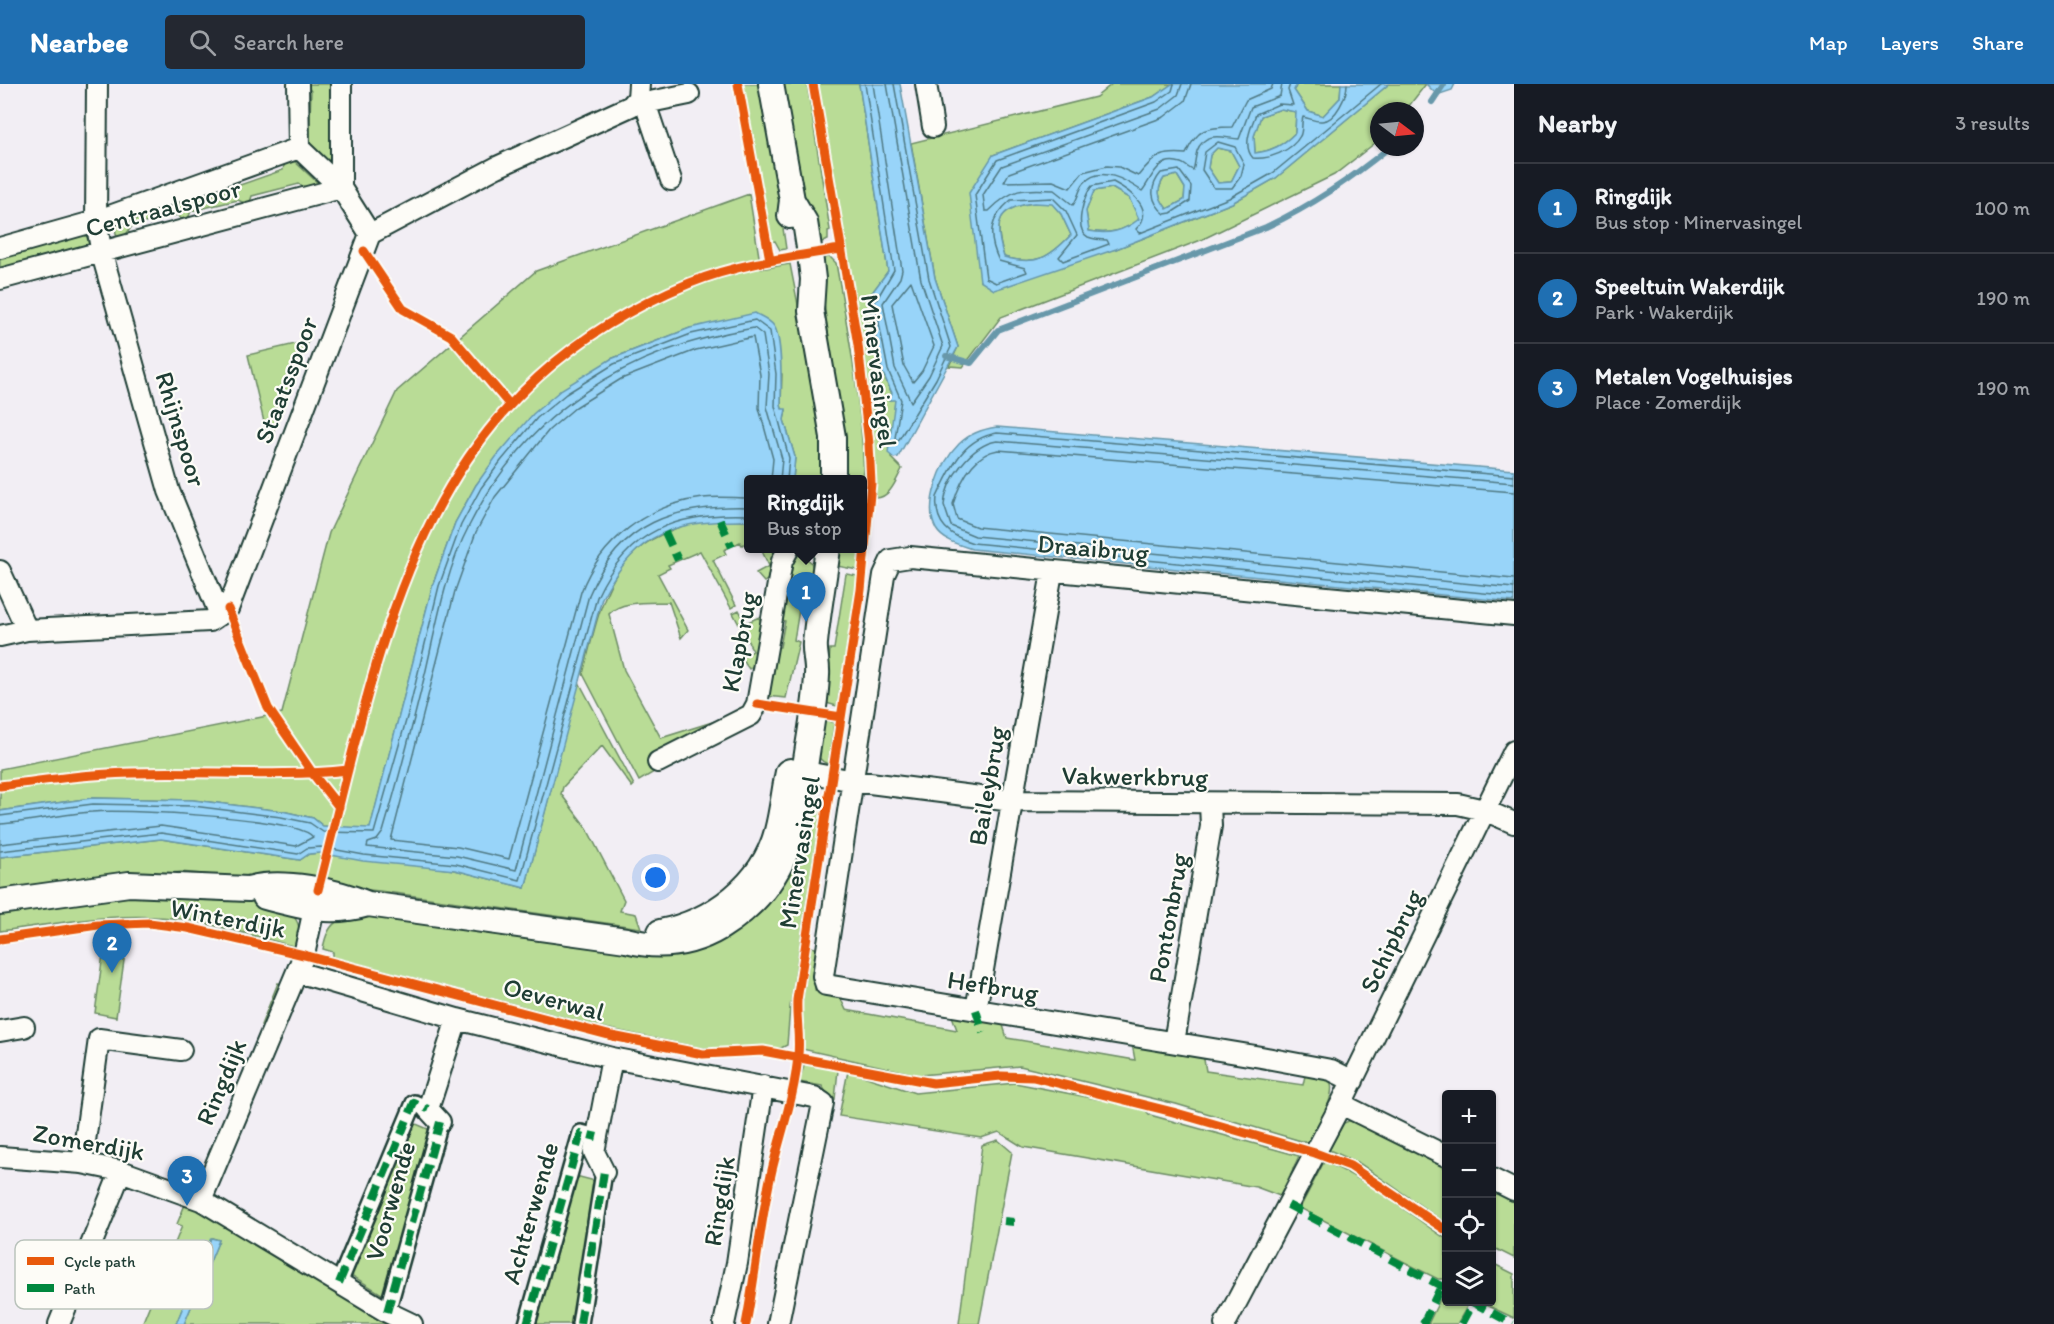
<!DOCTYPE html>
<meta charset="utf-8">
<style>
:root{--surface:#171b24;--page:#242831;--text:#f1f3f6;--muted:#9ea1a6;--line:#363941;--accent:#1f6fb2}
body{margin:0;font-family:Itim,sans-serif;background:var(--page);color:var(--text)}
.controls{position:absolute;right:18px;bottom:18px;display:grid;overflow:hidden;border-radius:6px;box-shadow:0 2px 4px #0004}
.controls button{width:54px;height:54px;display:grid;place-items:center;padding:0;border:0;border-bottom:2px solid var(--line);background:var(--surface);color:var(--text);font:30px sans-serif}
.compass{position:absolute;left:1370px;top:18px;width:54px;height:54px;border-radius:50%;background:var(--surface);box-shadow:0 2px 4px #0004;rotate:106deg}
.you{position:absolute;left:656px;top:794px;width:21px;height:21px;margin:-15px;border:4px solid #fff;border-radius:50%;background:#1a73e8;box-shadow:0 0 0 9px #1a73e833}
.badge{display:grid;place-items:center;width:39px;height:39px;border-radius:50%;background:var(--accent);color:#fff;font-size:20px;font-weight:700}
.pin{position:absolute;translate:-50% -50px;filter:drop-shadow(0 2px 3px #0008)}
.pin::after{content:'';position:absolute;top:32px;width:21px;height:18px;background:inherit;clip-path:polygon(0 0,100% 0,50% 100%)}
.popup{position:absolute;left:744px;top:391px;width:123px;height:78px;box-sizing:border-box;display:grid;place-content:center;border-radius:6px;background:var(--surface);filter:drop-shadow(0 2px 4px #0005);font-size:20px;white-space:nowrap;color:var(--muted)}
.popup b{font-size:22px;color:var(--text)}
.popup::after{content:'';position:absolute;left:50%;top:100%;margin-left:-12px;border:12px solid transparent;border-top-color:var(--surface)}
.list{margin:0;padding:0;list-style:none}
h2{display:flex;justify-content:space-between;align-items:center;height:78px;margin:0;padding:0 24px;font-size:26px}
h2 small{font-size:20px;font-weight:400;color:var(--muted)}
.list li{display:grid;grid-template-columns:39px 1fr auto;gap:18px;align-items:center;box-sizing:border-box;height:90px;padding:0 24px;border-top:2px solid var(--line)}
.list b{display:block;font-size:22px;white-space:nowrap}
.list p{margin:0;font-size:20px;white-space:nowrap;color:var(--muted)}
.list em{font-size:20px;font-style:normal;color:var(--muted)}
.icon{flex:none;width:33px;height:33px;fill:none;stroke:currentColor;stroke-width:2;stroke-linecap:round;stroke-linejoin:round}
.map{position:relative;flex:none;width:1514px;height:1240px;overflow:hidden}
header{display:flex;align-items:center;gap:36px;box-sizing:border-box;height:84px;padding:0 30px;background:var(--accent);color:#fff}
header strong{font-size:28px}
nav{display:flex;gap:33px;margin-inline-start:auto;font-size:21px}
.search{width:420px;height:54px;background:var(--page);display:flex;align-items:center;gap:15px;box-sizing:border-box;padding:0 21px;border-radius:6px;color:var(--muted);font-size:22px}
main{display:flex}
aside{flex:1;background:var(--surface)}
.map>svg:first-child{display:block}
</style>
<header>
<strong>Nearbee</strong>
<div class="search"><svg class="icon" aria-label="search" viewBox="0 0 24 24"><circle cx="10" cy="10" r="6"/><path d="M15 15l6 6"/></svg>Search here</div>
<nav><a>Map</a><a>Layers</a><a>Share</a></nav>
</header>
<main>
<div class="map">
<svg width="1514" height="1240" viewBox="0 0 1514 1240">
<rect width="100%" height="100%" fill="#f2eef4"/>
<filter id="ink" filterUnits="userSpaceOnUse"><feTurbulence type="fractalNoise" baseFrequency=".0167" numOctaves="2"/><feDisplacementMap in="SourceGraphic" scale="12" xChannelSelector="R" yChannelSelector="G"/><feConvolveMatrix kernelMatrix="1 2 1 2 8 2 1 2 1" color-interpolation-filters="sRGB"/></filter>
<g filter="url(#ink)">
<path fill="#b9dc96" stroke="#6c8c65" stroke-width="1.5" d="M 305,0 L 337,0 L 331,4 L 331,12 L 336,13 L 336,18 L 330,25 L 331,72 L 335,76 L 335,88 L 309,61 L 311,7 Z
M 742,0 L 762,0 L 786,165 L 780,166 L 775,157 L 770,158 Z
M 784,0 L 807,0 L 830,146 L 828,147 L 828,156 L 816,160 L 793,63 Z
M 818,0 L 859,0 L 888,187 L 871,210 L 869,218 L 882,287 L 892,310 L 890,316 L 895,315 L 891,374 L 902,385 C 896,396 890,414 876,414 L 871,321 Z
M 1112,0 L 1172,0 L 1153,13 L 993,71 L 980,197 L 1116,165 L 1232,119 L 1276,94 L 1389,0 L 1426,0 L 1405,27 L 1379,27 L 1379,56 L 1334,91 L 1201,156 L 1001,233 L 963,283 L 949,282 L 958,263 L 935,194 L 911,59 L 1096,13 Z
M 1297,0 L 1341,0 L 1340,14 L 1323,32 L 1308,27 L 1294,6 Z
M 1281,25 L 1296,28 L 1295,49 C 1283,61 1272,67 1255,69 L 1254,52 L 1261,32 Z
M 1217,64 L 1231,67 L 1239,82 L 1231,98 L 1218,99 L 1208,84 L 1210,71 Z
M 293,76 L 319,100 L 306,106 L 299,100 L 252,112 L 249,121 L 238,116 L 191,127 L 188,135 L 184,137 L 177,131 L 132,142 L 125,152 L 117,154 L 114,140 L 205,107 L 208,112 L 283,86 L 285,78 Z
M 1177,91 L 1185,104 L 1184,116 L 1167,125 C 1158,113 1156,107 1164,94 Z
M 1112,104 L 1129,114 L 1140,135 C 1123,147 1109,151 1089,147 L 1086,127 L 1094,107 Z
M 749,110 L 761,185 L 790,180 L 818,322 L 822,395 L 793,395 L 795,373 L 784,336 L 786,326 L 782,325 L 781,321 L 782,290 L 690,244 L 611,275 L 514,354 L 476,401 L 455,439 L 433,500 L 370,745 L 323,742 L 313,734 L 282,727 L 193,716 L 92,714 L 0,727 L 0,685 L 282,629 L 329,449 L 397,307 L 536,187 Z
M 1034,119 L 1052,119 L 1061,130 L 1071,151 C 1049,174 1036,182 1004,173 C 994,139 996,123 1034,119 Z
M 86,150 L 89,160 L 0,185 L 0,174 Z
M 830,173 L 836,179 C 850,258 865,336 864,417 L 863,396 L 842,395 L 841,343 L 818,175 Z
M 308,257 L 269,359 L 248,271 Z
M 705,436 L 749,437 L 749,458 L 742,461 L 740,458 L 724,466 L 726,470 L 713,476 L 736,521 L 731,524 L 700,467 L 668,481 L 670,484 L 658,490 L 688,546 L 681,554 L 669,518 C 651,519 621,516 609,530 L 624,586 L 661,654 L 719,636 L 721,639 L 649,675 L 654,688 L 639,697 L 583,590 C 604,507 611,457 705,436 Z
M 761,465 L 776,465 L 771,493 L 764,498 L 756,489 L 769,482 Z
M 839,465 L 861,465 L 858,486 L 837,482 Z
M 801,471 L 811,478 L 815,492 L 805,490 L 794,556 L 799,558 L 786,614 L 766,612 L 774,563 L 780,563 L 785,537 L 779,535 L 789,480 L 793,473 Z
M 846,490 L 858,492 L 837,622 L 826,619 L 830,565 L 834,565 Z
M 739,526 L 746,539 L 759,533 L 761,539 L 755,580 L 749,585 L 741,574 L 753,567 L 733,529 Z
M 579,598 L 634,701 L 632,703 L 602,662 L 563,703 L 561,710 L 586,743 L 624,816 L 620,827 L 636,830 L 641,844 L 380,807 L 181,788 L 0,808 L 0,773 L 161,755 L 300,776 L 309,770 L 320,769 L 455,786 L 525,804 Z
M 819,634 L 834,639 L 828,680 C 809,674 817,649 819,634 Z
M 811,724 L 821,726 L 790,923 L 787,961 L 781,964 L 702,964 L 605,944 L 333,873 L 333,868 L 323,865 C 328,832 345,832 373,833 L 662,867 Z
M 158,811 C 192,812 269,808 293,832 C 302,841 299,852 298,863 C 260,854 221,841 182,835 C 121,827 60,839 0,847 L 0,828 L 106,813 Z
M 106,848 L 128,848 L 116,933 L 95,929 Z
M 811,863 L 815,864 L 818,870 L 815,906 L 839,911 L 846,926 L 957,946 L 951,929 L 1002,938 L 1007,954 L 1135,976 L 1132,960 L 1203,970 L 1206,987 L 1303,1001 L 1306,987 C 1313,989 1323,989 1328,994 C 1341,1007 1315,1046 1308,1059 L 1176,1020 L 1020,982 L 920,991 L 802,965 L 802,920 Z
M 278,899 L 284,901 L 266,943 L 261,941 Z
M 805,979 L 838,986 L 835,1015 L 830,1014 L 822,1002 L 799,998 Z
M 848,987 L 915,1009 L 1015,999 L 1143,1024 L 1150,1031 L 1299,1072 L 1280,1112 L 1256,1103 L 1023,1063 L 999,1048 L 981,1054 L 839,1032 Z
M 1351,1036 L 1446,1080 L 1446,1139 L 1359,1079 L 1329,1066 L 1344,1039 Z
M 409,1037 L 435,1048 L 388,1214 L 346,1188 Z
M 998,1056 L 1012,1068 L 979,1240 L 959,1240 L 982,1061 Z
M 1324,1078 C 1369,1096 1406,1128 1446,1155 L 1446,1195 L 1438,1195 L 1416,1184 L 1300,1124 Z
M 572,1091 L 599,1098 L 577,1240 L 530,1240 Z
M 1492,1103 L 1514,1114 L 1514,1174 L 1492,1163 Z
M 186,1118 L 393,1240 L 184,1240 L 219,1156 L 212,1154 L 176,1240 L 142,1240 L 182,1142 L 177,1140 Z
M 1492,1179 L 1514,1190 L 1514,1234 L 1480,1218 L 1492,1218 Z
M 1445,1205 L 1446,1218 L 1469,1219 L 1457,1240 L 1428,1240 Z"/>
<path fill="#98d4f9" stroke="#6898aa" stroke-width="1.5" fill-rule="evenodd" d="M 859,0 L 900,0 L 935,194 L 958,263 L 898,373 L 894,374 L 888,369 L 895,316 L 889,316 L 892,309 L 882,287 L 869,218 L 871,210 L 888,187 Z
M 1172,0 L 1297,0 L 1294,6 L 1308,27 L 1323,32 L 1340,14 L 1341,0 L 1389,0 L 1276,94 L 1232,119 L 1116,165 L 1007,202 L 994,206 L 980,197 L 969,109 L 993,71 L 1153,13 ZM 1281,25 L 1296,28 L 1295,49 C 1283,61 1272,67 1255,69 L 1254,52 L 1261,32 ZM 1217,64 L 1231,67 L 1239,82 L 1231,98 L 1218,99 L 1208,84 L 1210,71 ZM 1177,91 L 1185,104 L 1184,116 L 1167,125 C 1158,113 1156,106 1164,94 ZM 1112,104 L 1129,114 L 1139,135 C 1124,147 1109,151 1089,147 L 1086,127 L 1094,107 ZM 1034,119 L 1052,120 L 1061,130 L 1071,151 C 1049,174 1036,182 1004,173 C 993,139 997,123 1034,119 Z
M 1426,0 L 1455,0 L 1452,6 L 1437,11 Z
M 755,229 C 762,233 769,235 774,242 C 783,255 781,305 781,321 L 782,325 L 786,325 L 784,336 L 795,373 L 793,395 L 749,396 L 749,437 C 676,436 638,446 602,514 L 525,804 L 455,786 L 363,777 L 320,769 L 309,770 L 300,776 L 161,755 L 0,773 L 0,727 L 92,714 L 193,716 L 282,727 L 313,734 L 323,742 L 370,744 L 433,500 L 455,439 L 476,401 L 496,373 L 533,330 L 562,305 L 611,275 L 690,244 Z
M 997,343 L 1514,386 L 1514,518 L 972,465 C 960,461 943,457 936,445 C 923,421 941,378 959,360 C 969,350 983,345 997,343 Z
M 211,1154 L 219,1156 L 184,1240 L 176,1240 Z"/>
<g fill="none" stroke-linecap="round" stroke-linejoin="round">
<path stroke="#4f7983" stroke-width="1.5" d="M 865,0 L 894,186 L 875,218 L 888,286 L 901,316 L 895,354 L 898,357 L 936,295 L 951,263 L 929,195 L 894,0
M 873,0 L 902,186 L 900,194 L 883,219 L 895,284 L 911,318 L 929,292 L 943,262 L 921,196 L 887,0
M 1174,0 L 1172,7 L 1156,18 L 997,76 L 975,111 L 986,194 L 996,199 L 1027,188 L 1025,184 L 999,177 C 987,151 989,135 1011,116 L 1053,114 L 1066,127 L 1077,151 L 1059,173 L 1063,177 L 1109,160 L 1107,156 C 1102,156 1093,155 1088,153 C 1073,145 1084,111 1092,102 L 1113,98 C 1132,108 1156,126 1136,145 L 1140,149 L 1229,114 L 1273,89 L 1381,0
M 1182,0 L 1178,11 L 1160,25 L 1002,82 L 983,111 L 985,127 L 989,127 C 1012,104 1022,104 1054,106 L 1073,121 C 1078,115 1079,105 1084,99 C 1100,80 1127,97 1142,107 C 1152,95 1157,71 1181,79 C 1185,80 1189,85 1193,86 C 1195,81 1195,74 1197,67 C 1205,46 1223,54 1239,55 L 1251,23 L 1280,12 L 1282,0
M 1191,0 L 1185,17 L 1164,33 L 1009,89 L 1004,98 L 1053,97 L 1070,104 L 1083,88 L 1107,82 L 1119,83 L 1138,92 C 1154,72 1160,68 1186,70 C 1197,44 1207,43 1232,43 L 1246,16 L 1271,5 L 1273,0
M 1290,0 L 1288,6 L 1293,21 L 1279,20 L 1256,30 C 1251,43 1242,62 1253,74 C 1268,76 1292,67 1300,52 C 1303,47 1301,39 1303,33 C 1309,34 1316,38 1322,37 C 1336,37 1347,11 1347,0
M 1218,58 L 1235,63 L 1244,80 L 1241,92 L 1232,104 L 1214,104 L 1202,86 L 1205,68 Z
M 1179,86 L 1191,102 L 1190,117 L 1171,129 L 1165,130 C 1150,118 1149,103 1161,89 Z
M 911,197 L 934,262 L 922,287 L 913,298 L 904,282 L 892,220 Z
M 1514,392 L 997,349 C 962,355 951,384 937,413 C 934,440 950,452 973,459 L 1514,512
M 1514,399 L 997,357 C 971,361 946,395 944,421 L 951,442 L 975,452 L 1514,504
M 1514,408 L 998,366 C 973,370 960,398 953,420 L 957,435 L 977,443 L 1514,495
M 749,414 C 734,414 718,412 703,414 C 648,420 600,457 581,508 L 509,775 L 458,763 L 391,756 L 455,507 L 476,448 L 495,413 L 549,346 L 576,323 L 621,295 L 696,266 L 753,253 L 760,291 L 759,324 L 773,375 L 771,396
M 749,423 C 675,421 620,437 589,511 L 516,786 L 457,772 L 367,763 L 368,759 L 377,756 L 383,748 C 399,694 413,640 426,586 C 437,538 446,486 469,442 C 527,327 628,264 754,244 L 763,251 L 769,290 L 767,323 L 782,375 L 780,396
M 0,732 L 93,720 L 193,722 L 281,733 L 310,739 L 323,748 L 374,749 L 409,626 L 439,502 L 461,441 L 481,404 L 501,377 L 537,334 L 566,310 L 614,280 L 691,250 L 755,236 L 770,247 L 776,290 L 775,322 L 789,374 L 787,396
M 0,740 C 31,738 61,730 92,728 C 123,725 299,733 313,753 L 296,762 L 161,742 L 0,760
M 0,767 L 161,749 L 298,770 L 307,764 L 321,763 L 364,771 L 456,780 L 520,796 L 597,513 C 628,445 678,428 749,431"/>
<path stroke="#6898aa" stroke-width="6" d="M 1432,18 L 1444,0
M 946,272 L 971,279 L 998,246 L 1266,143 C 1313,121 1349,96 1390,63"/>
<g stroke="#1f3d34" stroke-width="20">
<path id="pedestrian" d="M 339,1199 L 414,1019 L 428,1025
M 387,1228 L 440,1038
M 527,1240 L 581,1049 L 597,1053
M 580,1240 L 604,1088"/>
</g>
<g stroke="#1f3d34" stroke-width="24">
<path id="minor" d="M 97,0 L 96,137 L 102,170 L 169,407 L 220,531
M 298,0 L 299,64 L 341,104 L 370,150
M 341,0 L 341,104
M 926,0 L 933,43
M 638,14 L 645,19 L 689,10
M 645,19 L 671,96
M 0,164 L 96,137 L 299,64
M 0,195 L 341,104
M 0,487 L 27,546
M 0,552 L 27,546 L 210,537 L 228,525 L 370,150 L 497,83 L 631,22 L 638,14 L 639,0
M 658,678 L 751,631 L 757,620 L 782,477 L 789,464
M 790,685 L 854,697 L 1012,717 L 1458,720 L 1484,726 L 1514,739
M 297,888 L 457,935 L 612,974 L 814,1013 L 823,1019 L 820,1034 L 778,1240
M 976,926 L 1052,488
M 0,947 L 24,943
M 1174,958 L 1211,742 L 1210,720
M 1353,997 L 1331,986 L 1261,973 L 826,901 L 823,892 L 884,491 L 891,476 L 910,473 L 1514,531
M 1341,1020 L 1446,1072
M 440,1038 L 428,1025 L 457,935
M 0,1073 L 82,1079 L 121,1087 L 201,1116 L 387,1228 L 412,1240
M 82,1079 L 99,955 L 181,966
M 604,1088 L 594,1068 L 612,974
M 1492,1095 L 1514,1106
M 201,1116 L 304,871 L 317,811
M 59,1240 L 121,1087
M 724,1240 L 737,1179 L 763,1002
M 1225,1240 L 1341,1020 L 1514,667"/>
</g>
<g stroke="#1f3d34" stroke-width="28">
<path id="tertiary" d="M 771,0 L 792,116 L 790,132
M 792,116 L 805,138 L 810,170 L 813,195 L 811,227 L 833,353 L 833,396
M 265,813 C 303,823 330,831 368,820
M 0,818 L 129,800 L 248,805 C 281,795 337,807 368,820 L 626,856 C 660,865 691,861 721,843 C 787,802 796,747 806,676 C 810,648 816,619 817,591 C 818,580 814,569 815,559 C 818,527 824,496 828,464
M 660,848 C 712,838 763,801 777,747 C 782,728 784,707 788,688"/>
</g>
<use href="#pedestrian" stroke="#fdfcf7" stroke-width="15"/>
<use href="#minor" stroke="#fdfcf7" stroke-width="20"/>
<use href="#tertiary" stroke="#fdfcf7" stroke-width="24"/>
<path stroke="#00873e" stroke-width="8" stroke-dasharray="15 8" stroke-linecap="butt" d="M 720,436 L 732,463
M 665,448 L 678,476
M 976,926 L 983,949
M 1288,1121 L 1441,1202 L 1446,1201
M 1004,1137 L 1014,1138
M 339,1199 L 414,1019 L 428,1025
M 1472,1218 L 1513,1240
M 387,1228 L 440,1038
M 527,1240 L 581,1049 L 597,1053
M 580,1240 L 604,1088
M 1423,1240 L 1441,1202
M 1462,1240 L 1473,1220"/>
<g stroke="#fdfcf7" stroke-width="13">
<path id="cycleway" d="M 738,0 L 770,176
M 364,167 L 403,225 L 451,252 L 510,321
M 228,525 L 268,624 L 313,690 L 339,723
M 757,620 L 841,633
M 0,702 C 44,696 88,690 132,689 C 204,686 276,694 348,686
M 318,806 C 384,549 415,312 690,199 C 737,180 790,173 840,165
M 0,855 L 98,841 L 149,839 L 188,844 L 304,871 L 612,952 L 703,970 L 763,967 L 933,999 L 1001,992 L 1033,993 L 1173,1028 L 1315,1069 L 1350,1082 L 1446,1146
M 746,1240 C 756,1189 760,1137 772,1086 C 781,1048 795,1011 798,971 C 800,952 796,935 797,916 L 861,506 L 871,399 L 869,360 L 858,261 L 813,0"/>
</g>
<use href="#cycleway" stroke="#e8590c" stroke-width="9"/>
</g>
</g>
<g text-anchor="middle" stroke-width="4.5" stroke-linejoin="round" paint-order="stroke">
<g font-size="26" fill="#1f3d34" stroke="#fdfcf7">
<text transform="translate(163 124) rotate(-15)" y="9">Centraalspoor</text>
<text transform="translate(879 287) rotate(83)" y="9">Minervasingel</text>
<text transform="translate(286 296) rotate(-69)" y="9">Staatsspoor</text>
<text transform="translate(181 345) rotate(73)" y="9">Rhijnspoor</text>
<text transform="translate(1093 464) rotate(5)" y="9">Draaibrug</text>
<text transform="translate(739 558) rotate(-79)" y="9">Klapbrug</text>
<text transform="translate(1135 692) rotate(1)" y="9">Vakwerkbrug</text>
<text transform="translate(987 702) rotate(-80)" y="9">Baileybrug</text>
<text transform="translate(799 768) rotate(-81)" y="9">Minervasingel</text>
<text transform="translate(228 834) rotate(11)" y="9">Winterdijk</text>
<text transform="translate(1168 834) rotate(-80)" y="9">Pontonbrug</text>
<text transform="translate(1391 857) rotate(-64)" y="9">Schipbrug</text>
<text transform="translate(993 902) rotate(9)" y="9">Hefbrug</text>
<text transform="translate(554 915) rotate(15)" y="9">Oeverwal</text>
<text transform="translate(221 998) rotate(-67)" y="9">Ringdijk</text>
<text transform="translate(89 1058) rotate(10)" y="9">Zomerdijk</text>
<text transform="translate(390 1117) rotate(-74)" y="9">Voorwende</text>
<text transform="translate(719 1117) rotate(-81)" y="9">Ringdijk</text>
<text transform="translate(530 1129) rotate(-74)" y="9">Achterwende</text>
</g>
</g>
<rect x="15" y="1156" width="198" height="69" rx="9" fill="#fdfcf7" stroke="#bac3bc" stroke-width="1.5"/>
<rect x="27" y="1173" width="27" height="8" fill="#e8590c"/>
<rect x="27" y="1200" width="27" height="8" fill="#00873e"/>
<g font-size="16" fill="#1f3d34">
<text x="64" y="1183">Cycle path</text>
<text x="64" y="1210">Path</text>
</g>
</svg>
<div class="controls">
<button>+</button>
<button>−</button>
<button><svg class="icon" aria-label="locate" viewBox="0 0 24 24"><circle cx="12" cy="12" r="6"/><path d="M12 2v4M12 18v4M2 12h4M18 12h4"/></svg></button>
<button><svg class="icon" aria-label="layers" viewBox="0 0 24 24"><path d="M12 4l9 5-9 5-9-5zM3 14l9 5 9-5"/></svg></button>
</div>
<svg class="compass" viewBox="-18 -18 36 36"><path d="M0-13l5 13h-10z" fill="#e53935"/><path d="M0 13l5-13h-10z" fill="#9ea1a6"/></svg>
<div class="you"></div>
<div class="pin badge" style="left:806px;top:538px">1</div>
<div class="popup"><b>Ringdijk</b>Bus stop</div>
<div class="pin badge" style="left:112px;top:889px">2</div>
<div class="pin badge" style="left:187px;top:1122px">3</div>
</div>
<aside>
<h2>Nearby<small>3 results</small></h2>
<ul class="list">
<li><span class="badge">1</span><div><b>Ringdijk</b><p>Bus stop · Minervasingel</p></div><em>100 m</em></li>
<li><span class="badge">2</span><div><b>Speeltuin Wakerdijk</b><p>Park · Wakerdijk</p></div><em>190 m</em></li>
<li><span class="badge">3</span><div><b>Metalen Vogelhuisjes</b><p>Place · Zomerdijk</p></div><em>190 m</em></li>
</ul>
</aside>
</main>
